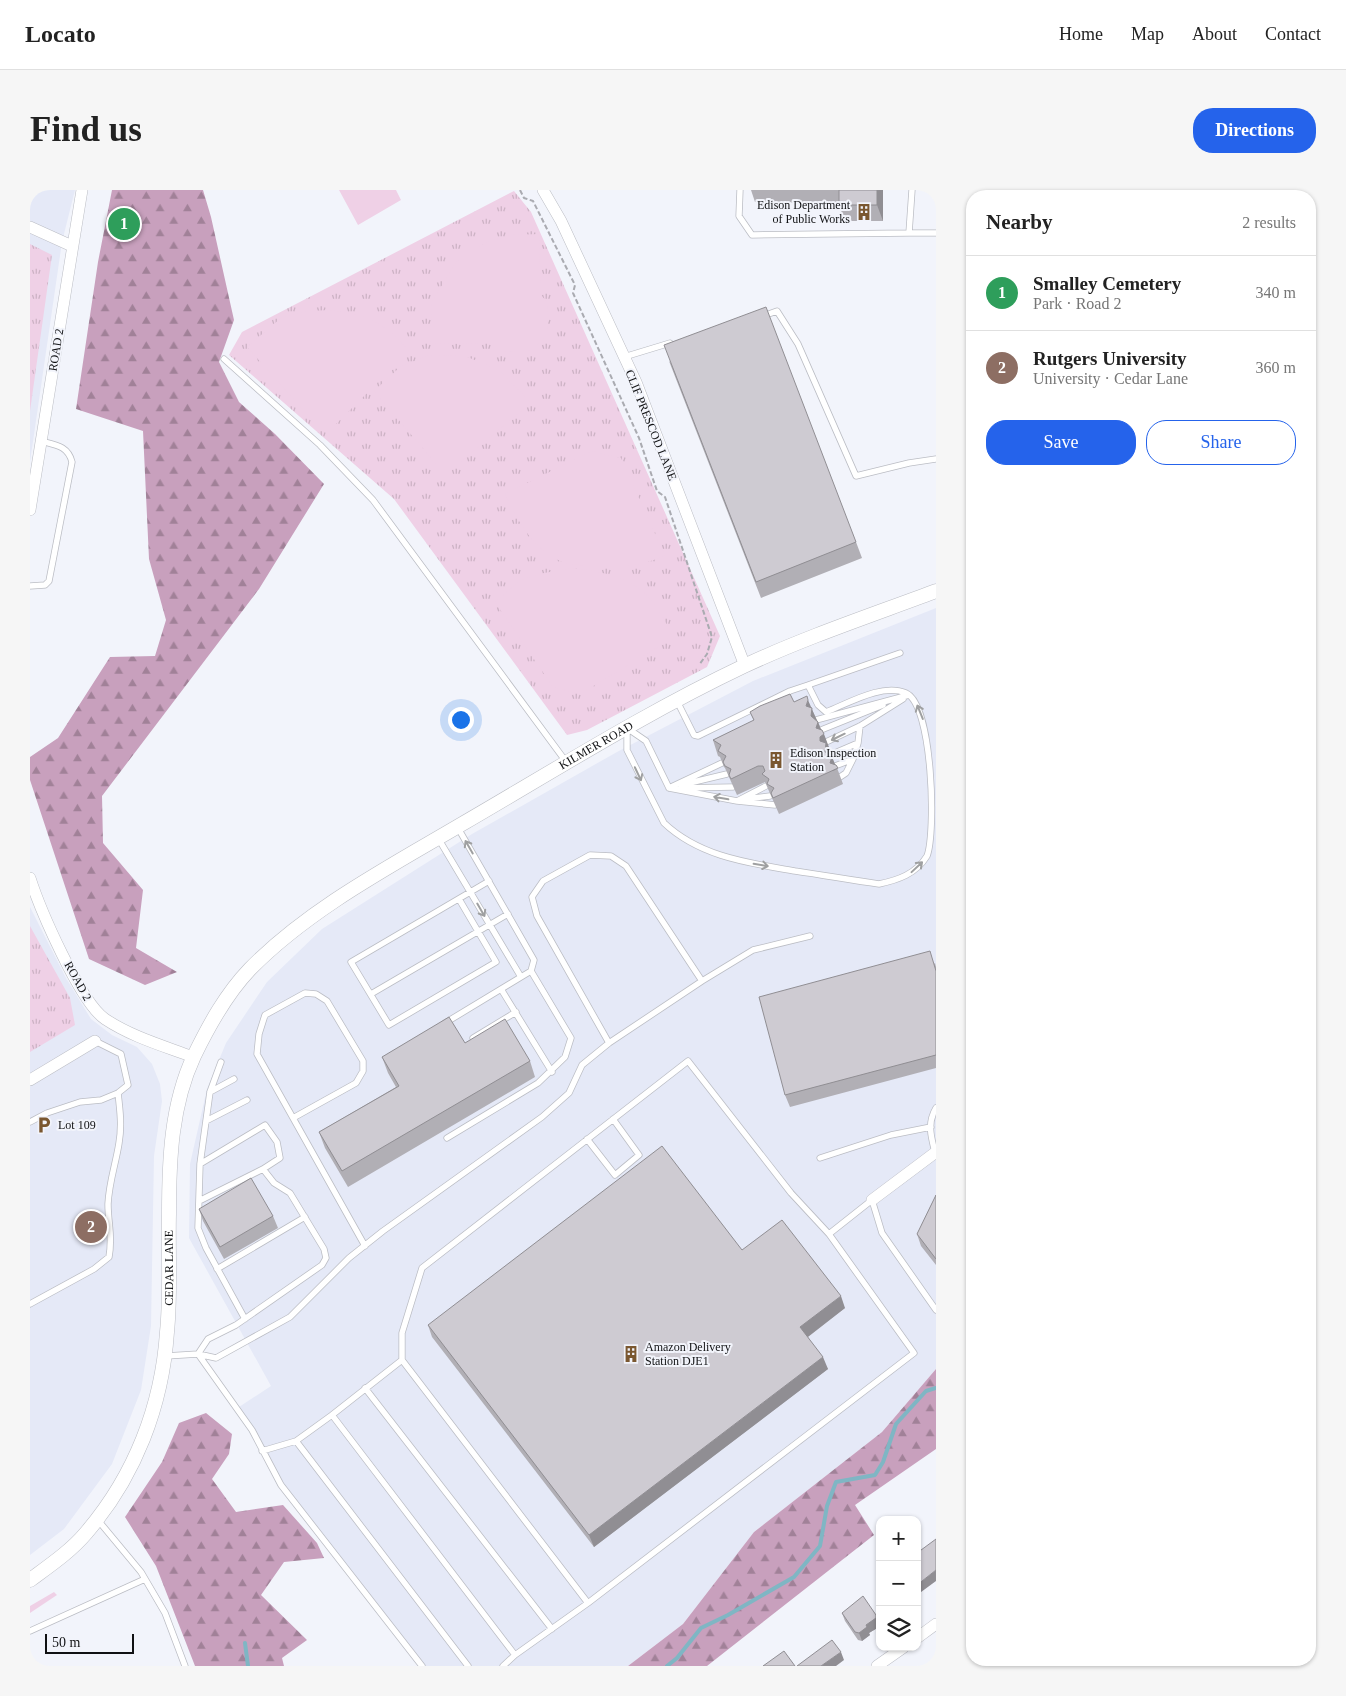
<!DOCTYPE html>
<meta charset="utf-8">
<style>
:root{--surface:#fff;--page:#f6f6f6;--text:#222;--muted:#767676;--line:#e0e0e0;--accent:#2563eb}
body{margin:0;font-family:"Times New Roman",serif;background:var(--page);color:var(--text)}
.controls{position:absolute;right:15px;bottom:15px;display:grid;overflow:hidden;border-radius:10px;box-shadow:0 1px 4px #0004}
.controls button{width:45px;height:45px;display:grid;place-items:center;padding:0;border:0;border-bottom:1px solid var(--line);background:var(--surface);color:var(--text);font:25px sans-serif}
.scale{position:absolute;left:15px;bottom:12px;width:89px;box-sizing:border-box;padding-left:5px;border:2px solid #101113;border-top:0;font-size:14px;line-height:18px;white-space:nowrap;color:#101113;-webkit-text-stroke:4px #f2f4fb;paint-order:stroke}
.you{position:absolute;left:430px;top:529px;width:18px;height:18px;margin:-12px;border:4px solid #fff;border-radius:50%;background:#1a73e8;box-shadow:0 0 0 8px #1a73e833}
.badge{display:grid;place-items:center;width:32px;height:32px;border-radius:50%;background:var(--accent);color:#fff;font-size:16px;font-weight:700}
.pin{position:absolute;translate:-50% -50%;border:2px solid #fff;box-shadow:0 1px 5px #0006}
.list{margin:0;padding:0;list-style:none}
h2{display:flex;justify-content:space-between;align-items:center;height:65px;margin:0;padding:0 20px;font-size:21px}
h2 small{font-size:16px;font-weight:400;color:var(--muted)}
.list li{display:grid;grid-template-columns:32px 1fr auto;gap:15px;align-items:center;box-sizing:border-box;height:75px;padding:0 20px;border-top:1px solid var(--line)}
.list b{display:block;font-size:19px;white-space:nowrap}
.list p{margin:0;font-size:16px;white-space:nowrap;color:var(--muted)}
.list em{font-size:16px;font-style:normal;color:var(--muted)}
.actions{display:flex;gap:10px;padding:15px 20px}
.actions a{flex:1;padding:11px 0;border:1px solid var(--accent);border-radius:20px;text-align:center;font-size:18px;color:var(--accent)}
.actions .main{background:var(--accent);color:#fff}
.icon{flex:none;width:28px;height:28px;fill:none;stroke:currentColor;stroke-width:2;stroke-linecap:round;stroke-linejoin:round}
.map{position:relative;flex:none;width:906px;height:1476px;overflow:hidden;border-radius:20px}
header{display:flex;align-items:center;gap:30px;box-sizing:border-box;height:70px;padding:0 25px;background:var(--surface);border-bottom:1px solid var(--line)}
header strong{font-size:24px}
nav{display:flex;gap:28px;margin-inline-start:auto;font-size:18px}
.intro{display:flex;align-items:center;justify-content:space-between;box-sizing:border-box;height:120px;padding:0 30px}
h1{margin:0;font-size:35px}
.button{padding:12px 22px;border-radius:20px;background:var(--accent);color:#fff;font-size:18px;font-weight:700}
main{display:flex;gap:30px;padding:0 30px}
aside{flex:1;background:var(--surface);border-radius:20px;box-shadow:0 1px 4px #0004}
.map>svg:first-child{display:block}
</style>
<header>
<strong>Locato</strong>
<nav><a>Home</a><a>Map</a><a>About</a><a>Contact</a></nav>
</header>
<div class="intro"><h1>Find us</h1><a class="button">Directions</a></div>
<main>
<div class="map">
<svg width="906" height="1476" viewBox="0 0 906 1476">
<defs>
<pattern id="grass-tufts" width="24" height="20" patternUnits="userSpaceOnUse" patternTransform="scale(1.25)"><rect width="24" height="20" fill="#efd0e6"/><path d="M3 7l-1-3M5 7V3M7 7l1-3M15 17l-1-3M17 17v-4M19 17l1-3" fill="none" stroke="#ccb2c4"/></pattern>
<pattern id="forest-firs" width="22" height="20" patternUnits="userSpaceOnUse" patternTransform="scale(1.25)"><rect width="22" height="20" fill="#c8a0bd"/><path d="M5 1l3.5 6h-7zM16 11l3.5 6h-7z" fill="#a18198"/></pattern>
</defs>
<rect width="100%" height="100%" fill="#f2f4fb"/>
<path fill="#e5e9f7" d="M 0,0 L 45,0 L 32,52 L 0,272 Z
M 906,418 L 906,1179 L 852,1242 L 724,1342 L 653,1434 L 598,1476 L 389,1476 L 257,1304 L 206,1219 L 241,1196 L 159,1048 L 160,974 L 177,899 L 196,853 L 237,792 L 292,739 L 442,644 L 587,562 L 723,491 Z
M 0,717 L 36,788 L 61,829 L 82,845 L 107,857 L 122,874 L 130,894 L 132,911 L 124,966 L 121,1136 L 111,1200 L 82,1274 L 34,1339 L 0,1365 Z"/>
<path fill="url(#grass-tufts)" d="M 484,1 L 501,22 L 690,446 L 677,477 L 557,540 L 537,545 L 364,309 L 199,165 L 212,142 Z
M 0,54 L 22,65 L 0,221 Z
M 0,736 L 40,808 L 45,835 L 0,862 Z
M 24,1402 L 27,1405 L 0,1423 L 0,1416 Z"/>
<path fill="url(#forest-firs)" d="M 82,0 L 173,0 L 181,27 L 204,130 L 189,172 L 209,212 L 245,244 L 294,294 L 229,399 L 72,606 L 73,653 L 113,700 L 106,758 L 147,782 L 115,795 L 59,769 L 0,590 L 0,567 L 28,548 L 80,467 L 125,466 L 136,430 L 119,369 L 113,241 L 46,219 L 68,72 Z
M 906,1179 L 906,1259 L 825,1315 L 844,1345 L 677,1476 L 598,1476 L 653,1434 L 724,1342 L 852,1242 Z
M 176,1223 L 202,1244 L 199,1264 L 182,1289 L 206,1322 L 253,1315 L 287,1353 L 294,1368 L 254,1372 L 231,1405 L 277,1450 L 252,1468 L 254,1476 L 165,1476 L 126,1376 L 95,1327 L 132,1272 L 149,1233 Z"/>
<path fill="#efd0e6" d="M 309,0 L 366,0 L 371,10 L 328,35 Z
M 509,44 L 511,105 L 517,112 L 518,143 L 503,160 L 470,162 L 462,153 L 400,154 L 402,112 L 426,72 L 455,53 L 480,45 Z
M 299,120 C 339,125 353,131 379,161 L 304,236 L 284,232 L 217,157 L 251,128 L 279,121 Z
M 400,165 L 435,166 L 469,180 L 501,213 L 427,275 L 407,275 L 344,201 L 370,177 Z
M 562,261 L 591,268 L 635,366 C 610,376 594,377 568,376 C 554,375 538,376 526,369 C 500,355 487,329 475,304 Z
M 543,378 C 597,385 621,395 643,448 L 550,504 L 523,497 L 465,412 L 491,390 L 514,383 Z"/>
<g fill="none" stroke-linecap="round" stroke-linejoin="round">
<path stroke="#7fb6c4" stroke-width="4" d="M 215,1453 L 218,1476
M 637,1476 L 647,1468 L 671,1438 L 698,1425 L 764,1387 L 790,1356 L 797,1316 L 806,1292 L 845,1285 L 853,1272 L 866,1234 L 896,1201 L 906,1198"/>
<g stroke="#bbbdc4" stroke-width="7">
<path id="service" d="M 710,0 L 709,26 L 722,45 L 879,43 L 882,0
M 879,43 L 906,43
M 733,126 L 747,121 L 768,154 L 826,286 L 879,273 L 906,269
M 594,167 L 640,153
M 194,169 L 290,255 L 343,310 L 537,573
M 0,396 L 15,395 L 19,391 L 42,272 C 38,256 26,255 11,251
M 778,495 L 870,463
M 786,530 L 879,505
M 597,538 L 616,551 L 639,598
M 597,540 L 597,560 L 634,633 C 670,667 719,673 765,681 C 793,685 821,690 849,694 C 868,690 886,684 897,666 C 906,643 903,515 876,503 C 852,493 819,513 796,522 L 788,515 L 778,495 L 760,501 L 668,546 L 664,545 L 647,511
M 791,540 L 853,515
M 796,552 L 830,536 L 873,509
M 800,565 L 828,553 L 830,536
M 805,576 L 823,569 L 828,553
M 810,587 L 816,583 L 823,569
M 651,595 L 697,584
M 639,598 L 707,611 L 736,596
M 639,598 L 692,573
M 651,598 L 703,597
M 715,609 L 740,606
M 707,611 L 745,615
M 408,648 L 491,787 L 501,781 L 504,770 L 428,638
M 429,709 L 466,772 L 359,835 L 321,772 L 459,691
M 672,791 L 723,760 L 780,746
M 471,799 L 522,882
M 341,804 L 478,724
M 415,833 L 491,787
M 443,848 L 486,822
M 180,902 L 204,889
M 263,928 L 326,893 L 333,881 L 333,871 L 297,811 L 286,804 L 275,803 L 235,825 L 229,844 L 227,864 L 335,1056
M 176,931 L 217,910
M 0,932 L 17,923 L 50,912 L 71,910 L 88,903 L 98,895 L 91,864 L 65,851
M 417,948 L 508,893 L 535,867 L 541,848 L 501,781
M 557,949 L 585,985 L 609,965 L 583,929
M 905,962 C 901,947 897,933 906,918
M 790,968 L 861,945 L 901,937
M 170,974 L 180,902 L 191,872
M 169,1011 L 233,979
M 799,1044 L 761,1003 L 658,871 L 392,1078 L 372,1143 L 372,1170 L 302,1225 L 485,1465 L 558,1413 L 884,1163 L 799,1044 L 842,1010 L 852,1043 L 906,1120
M 187,1079 L 275,1027
M 0,1114 L 64,1079 L 79,1067 C 83,1046 78,1034 78,1014 C 79,992 86,973 89,953 C 92,936 90,920 88,903
M 168,1164 L 178,1149 L 206,1135 L 292,1075 L 296,1068 L 294,1059 L 260,1003 L 244,993 L 233,979 L 250,968 L 247,952 L 235,935 L 170,974 L 168,1038 L 176,1058 L 215,1129
M 168,1164 L 222,1240 L 251,1295 L 392,1476
M 136,1166 L 168,1164 L 186,1168 L 260,1127 L 319,1068 L 353,1041 L 512,927 L 539,903 L 552,875 L 579,853 L 507,726 L 502,707 L 513,691 L 560,665 L 581,666 L 596,676 L 672,791 L 579,853
M 372,1170 L 558,1413
M 335,1198 L 522,1439
M 266,1251 L 438,1476
M 232,1261 L 266,1251 L 302,1225
M 67,1329 L 111,1382 L 135,1423 L 155,1476
M 0,1441 L 115,1389
M 473,1476 L 485,1465"/>
</g>
<g stroke="#bbbdc4" stroke-width="12">
<path id="minor" d="M 513,0 L 531,31 L 606,192 L 715,476
M 0,37 L 42,56
M 0,320 L 52,0
M 0,688 C 10,719 50,812 75,829 C 102,847 134,856 163,867
M 0,890 L 65,851
M 842,1010 L 906,962
M 887,1448 L 906,1434
M 847,1476 L 874,1457"/>
</g>
<g stroke="#bbbdc4" stroke-width="15">
<g id="tertiary">
<path id="s1" d="M 0,1390 C 19,1376 41,1361 56,1343 C 105,1286 132,1216 137,1142 C 141,1103 138,1063 139,1024 C 139,970 141,915 164,866 C 179,835 196,804 220,779 C 279,719 359,677 432,634 C 525,580 617,522 714,476 C 776,447 842,425 906,401"/>
</g>
</g>
<path stroke="#aaabb1" stroke-width="2" stroke-dasharray="5 2.5" stroke-linecap="butt" d="M 490,0 L 494,8 L 503,11 L 545,95 L 543,103 L 609,248 L 627,301 L 635,307 L 682,447 L 677,464 L 669,475"/>
<use href="#service" stroke="#fff" stroke-width="5.5"/>
<use href="#minor" stroke="#fff" stroke-width="11"/>
<use href="#tertiary" stroke="#fff" stroke-width="14"/>
</g>
<path fill="#b1afb5" d="M 721,0 L 853,0 L 853,31 L 815,31 L 809,15 L 809,13 L 725,12 Z
M 639,171 L 826,352 L 832,368 L 731,408 Z
M 764,512 L 781,518 L 788,532 L 800,560 L 799,561 L 800,566 L 802,567 L 805,575 L 806,575 L 813,594 L 749,624 L 735,592 L 707,605 L 695,578 L 694,577 L 690,567 L 688,566 L 683,550 L 724,531 L 720,522 Z
M 905,773 L 906,777 L 906,878 L 760,917 L 755,905 Z
M 435,853 L 500,871 L 505,887 L 318,997 L 295,958 L 289,942 L 366,897 L 358,883 L 352,867 Z
M 906,1005 L 906,1075 L 891,1056 L 887,1044 Z
M 169,1019 L 243,1026 L 248,1038 L 194,1069 L 173,1031 Z
M 712,1060 L 815,1118 L 778,1147 L 798,1179 L 564,1357 L 402,1147 L 398,1135 Z
M 812,1423 L 846,1425 L 849,1433 L 849,1437 L 839,1443 L 840,1445 L 832,1451 L 828,1450 L 815,1431 Z"/>
<path fill="#908e93" d="M 847,0 L 853,0 L 853,31 L 847,15 Z
M 778,510 L 788,533 L 788,532 L 793,545 L 794,544 L 800,560 L 799,561 L 802,569 L 802,567 L 807,579 L 803,581 L 796,567 L 776,516 Z
M 811,1106 L 815,1118 L 775,1149 L 770,1137 Z
M 793,1167 L 798,1179 L 564,1357 L 559,1345 Z
M 906,1380 L 906,1391 L 887,1405 L 887,1395 Z
M 846,1425 L 849,1433 L 849,1437 L 839,1443 L 840,1445 L 832,1451 L 829,1443 Z
M 811,1462 L 814,1470 L 806,1476 L 791,1476 Z"/>
<path fill="#cecbd2" stroke="#908e93" d="M 809,0 L 847,0 L 847,15 L 809,15 Z
M 736,117 L 826,352 L 726,392 L 634,155 Z
M 760,504 L 764,512 L 777,506 L 778,510 L 776,516 L 782,518 L 781,526 L 788,532 L 786,538 L 792,540 L 794,544 L 790,547 L 790,551 L 796,553 L 795,562 L 802,567 L 800,573 L 806,575 L 808,578 L 743,608 L 741,603 L 744,598 L 737,594 L 739,589 L 732,584 L 735,581 L 733,576 L 728,576 L 701,589 L 699,585 L 701,579 L 695,576 L 693,572 L 696,566 L 688,561 L 691,555 L 683,550 L 724,530 L 720,522 L 730,516 Z
M 900,761 L 906,781 L 906,865 L 755,905 L 729,807 Z
M 419,827 L 435,853 L 475,829 L 500,871 L 312,981 L 289,942 L 369,896 L 352,867 Z
M 632,956 L 712,1060 L 752,1030 L 811,1106 L 770,1137 L 793,1167 L 559,1345 L 398,1135 Z
M 221,988 L 243,1026 L 190,1057 L 169,1019 Z
M 906,1005 L 906,1069 L 887,1044 Z
M 906,1349 L 906,1380 L 887,1395 L 887,1363 Z
M 833,1406 L 846,1425 L 846,1428 L 836,1435 L 837,1437 L 829,1443 L 825,1442 L 812,1423 Z
M 802,1450 L 811,1462 L 791,1476 L 767,1476 Z
M 754,1461 L 765,1476 L 733,1476 Z"/>
<defs><path id="oneway-shaft" d="M-6 0H5M1.5-3L5.5 0L1.5 3" fill="none" stroke-width="1.6" stroke-linecap="round" stroke-linejoin="round" transform="scale(1.25)"/></defs>
<g stroke="#9fa0a1">
<use href="#oneway-shaft" transform="translate(890 522) rotate(-112)"/>
<use href="#oneway-shaft" transform="translate(808 547) rotate(154)"/>
<use href="#oneway-shaft" transform="translate(608 584) rotate(65)"/>
<use href="#oneway-shaft" transform="translate(691 608) rotate(-170)"/>
<use href="#oneway-shaft" transform="translate(439 657) rotate(-120)"/>
<use href="#oneway-shaft" transform="translate(731 675) rotate(9)"/>
<use href="#oneway-shaft" transform="translate(887 677) rotate(-43)"/>
<use href="#oneway-shaft" transform="translate(451 720) rotate(60)"/>
</g>
<defs>
<g id="building-bare" transform="scale(1.35)"><path d="M-4-6H4V6H1V3H-1V6H-4ZM-2.5-4.3h1.7v1.8h-1.7ZM.8-4.3h1.7v1.8H.8ZM-2.5-1h1.7V.8h-1.7ZM.8-1h1.7V.8H.8Z" fill="#7a5730" stroke="#f2f4fb" stroke-width="2.5" paint-order="stroke"/></g>
<g id="parking-bare" transform="scale(1.35)"><path d="M-3.5-5.5H1a3.5 3.5 0 0 1 0 7H-1V5.5H-3.5ZM-1-3.4V-.6H.8a1.4 1.4 0 0 0 0-2.8Z" fill="#7a5730" stroke="#f2f4fb" stroke-width="2.5" paint-order="stroke"/></g>
</defs>
<g fill-rule="evenodd">
<use href="#building-bare" x="834" y="22"/>
<use href="#building-bare" x="746" y="570"/>
<use href="#parking-bare" x="14" y="935"/>
<use href="#building-bare" x="601" y="1164"/>
</g>
<g text-anchor="middle" stroke-width="4" stroke-linejoin="round" paint-order="stroke">
<g font-size="12" fill="#101113" stroke="#f2f4fb" text-anchor="start">
<text x="820" y="19" text-anchor="end">Edison Department<tspan x="820" dy="14">of Public Works</tspan></text>
<text x="760" y="567">Edison Inspection<tspan x="760" dy="14">Station</tspan></text>
<text x="28" y="939">Lot 109</text>
<text x="615" y="1161">Amazon Delivery<tspan x="615" dy="14">Station DJE1</tspan></text>
</g>
<g font-size="12" fill="#101113" stroke="#f2f4fb">
<text transform="translate(26 160) rotate(-81)" y="4">ROAD 2</text>
<text transform="translate(621 235) rotate(68)" y="4">CLIF PRESCOD LANE</text>
<text dy="4" stroke="none"><textPath href="#s1" startOffset="1090">KILMER ROAD</textPath></text>
<text transform="translate(48 791) rotate(61)" y="4">ROAD 2</text>
<text dy="4" stroke="none"><textPath href="#s1" startOffset="358">CEDAR LANE</textPath></text>
</g>
</g>
</svg>
<div class="controls">
<button>+</button>
<button>−</button>
<button><svg class="icon" aria-label="layers" viewBox="0 0 24 24"><path d="M12 4l9 5-9 5-9-5zM3 14l9 5 9-5"/></svg></button>
</div>
<div class="scale">50 m</div>
<div class="you"></div>
<div class="pin badge" style="left:94px;top:34px;background:#2e9e5b">1</div>
<div class="pin badge" style="left:61px;top:1037px;background:#8d6e63">2</div>
</div>
<aside>
<h2>Nearby<small>2 results</small></h2>
<ul class="list">
<li><span class="badge" style="background:#2e9e5b">1</span><div><b>Smalley Cemetery</b><p>Park · Road 2</p></div><em>340 m</em></li>
<li><span class="badge" style="background:#8d6e63">2</span><div><b>Rutgers University</b><p>University · Cedar Lane</p></div><em>360 m</em></li>
</ul>
<div class="actions"><a class="main">Save</a><a>Share</a></div>
</aside>
</main>
